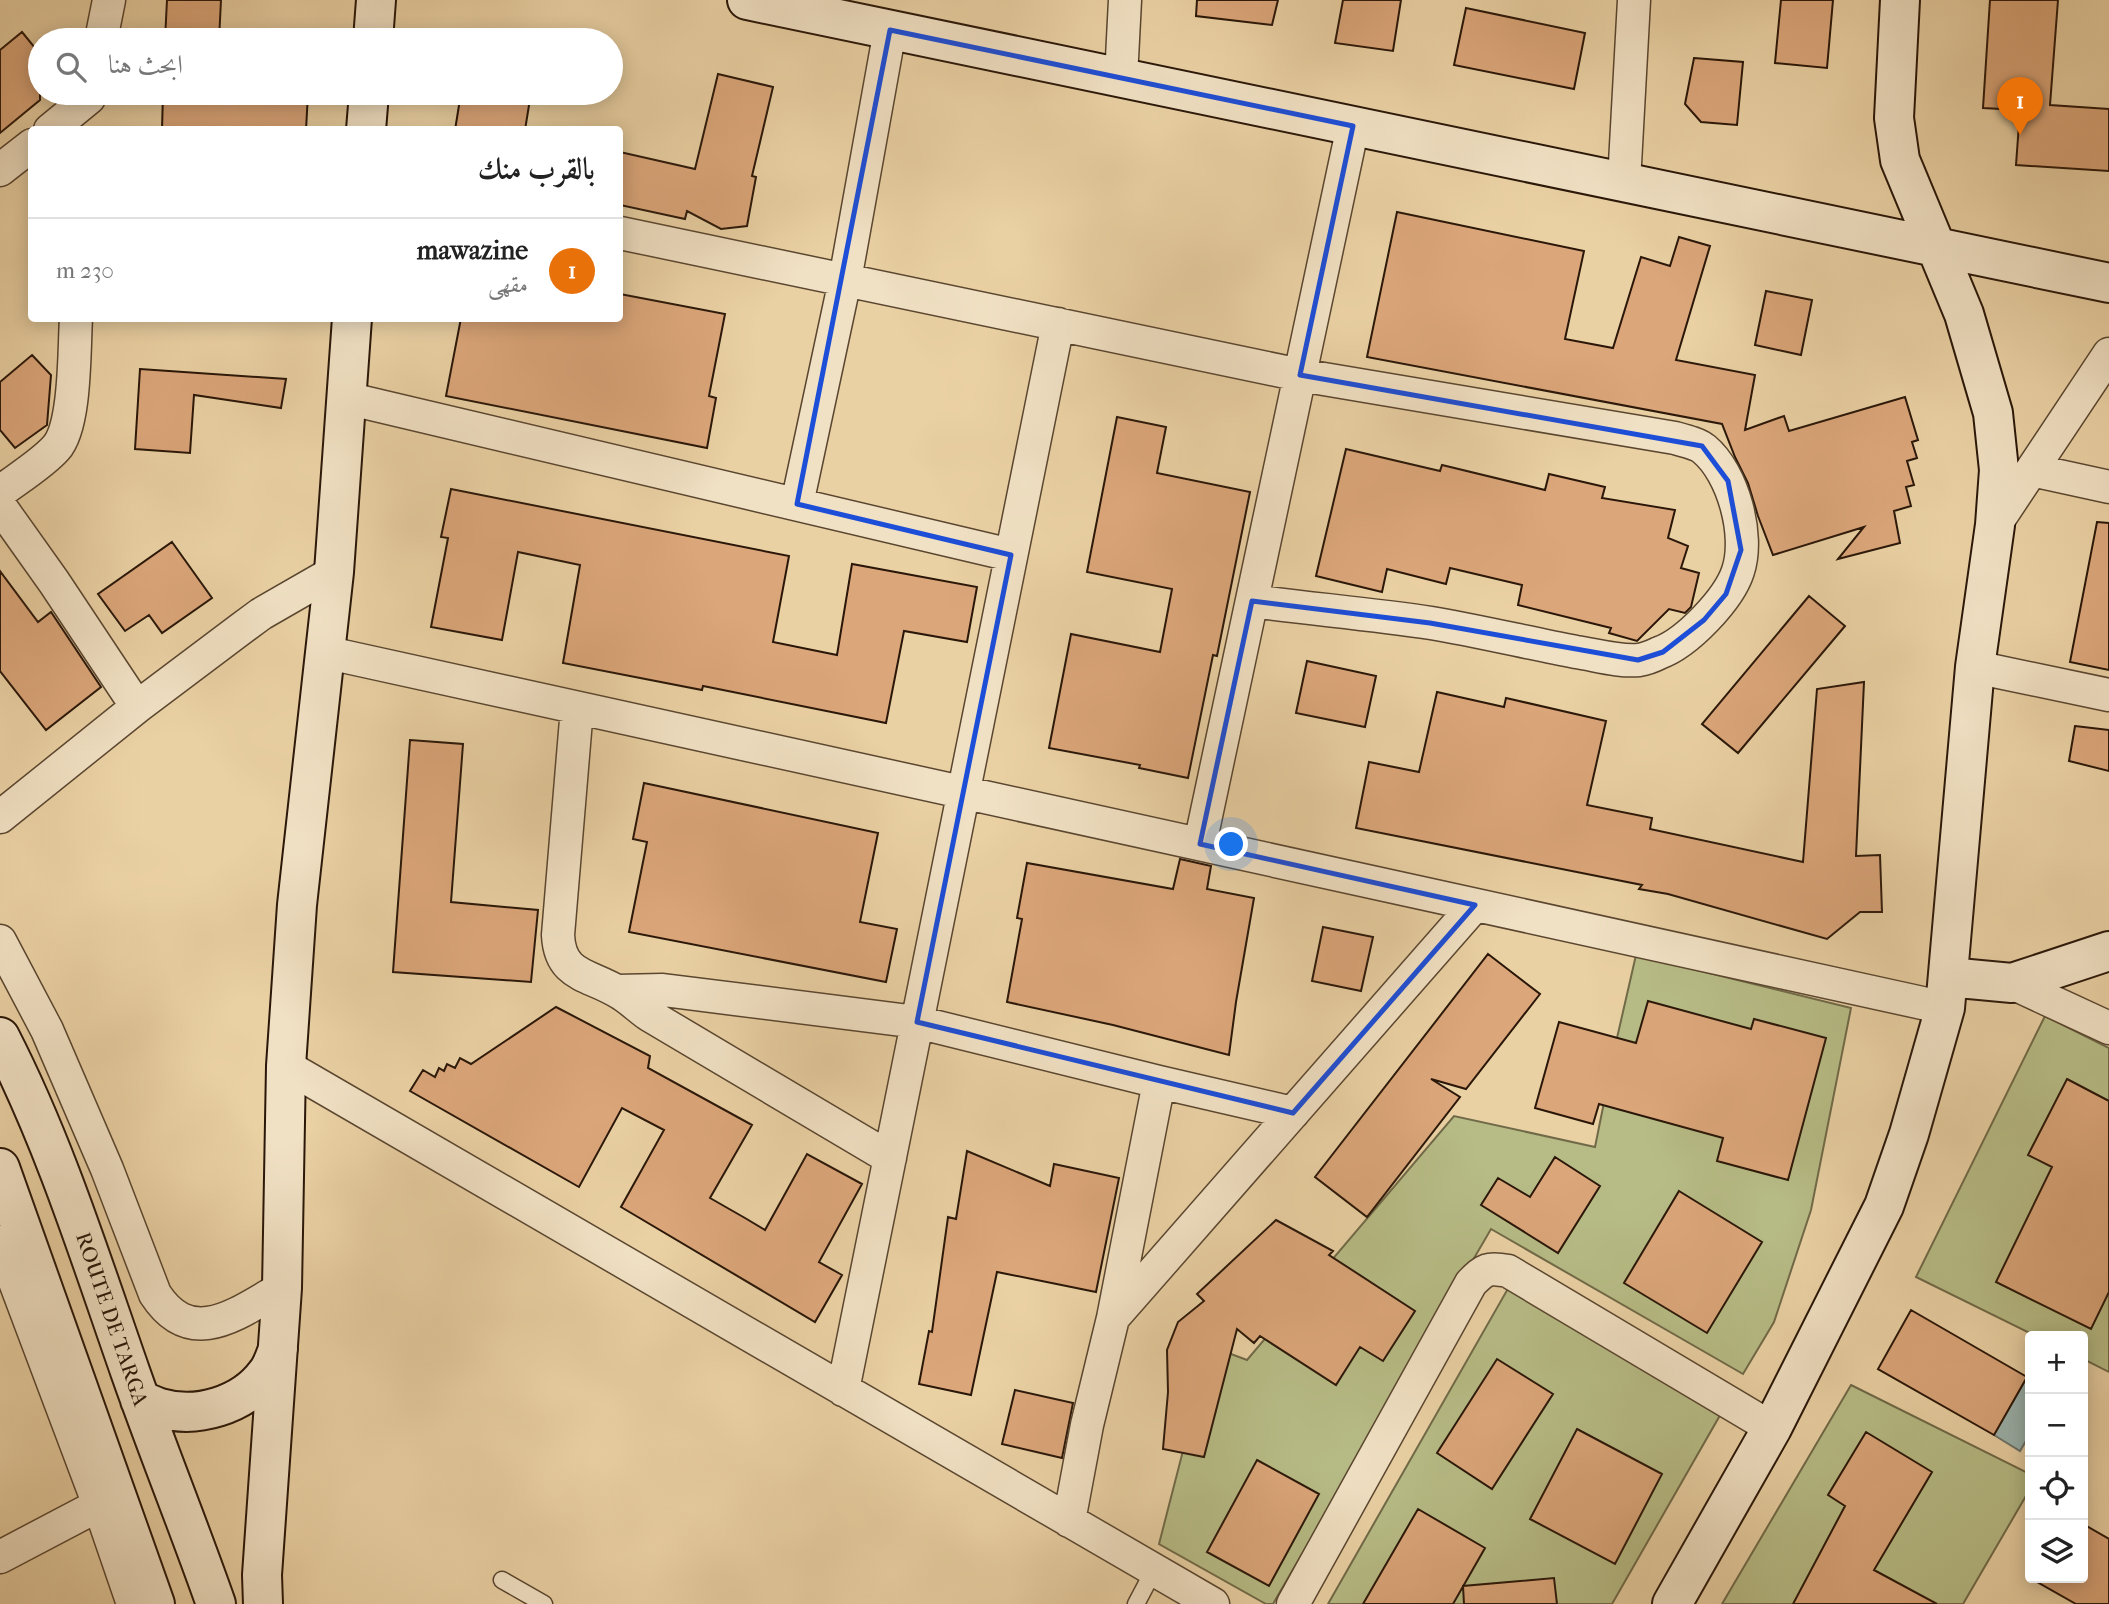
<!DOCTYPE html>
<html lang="ar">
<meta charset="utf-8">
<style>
:root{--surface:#fff;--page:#f2f2f2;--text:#222;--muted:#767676;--line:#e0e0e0;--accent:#db2777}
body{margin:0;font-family:"IM FELL French Canon",Amiri,serif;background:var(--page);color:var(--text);direction:rtl}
.controls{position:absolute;right:21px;bottom:21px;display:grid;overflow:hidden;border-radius:7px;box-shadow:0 4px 18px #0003}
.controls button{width:63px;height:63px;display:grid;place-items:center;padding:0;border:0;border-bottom:2px solid var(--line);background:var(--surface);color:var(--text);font:35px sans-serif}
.you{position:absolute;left:1232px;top:845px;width:24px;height:24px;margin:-18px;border:5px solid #fff;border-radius:50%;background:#1a73e8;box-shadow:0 0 0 10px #1a73e833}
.badge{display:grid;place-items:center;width:46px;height:46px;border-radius:50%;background:var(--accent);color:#fff;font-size:23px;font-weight:700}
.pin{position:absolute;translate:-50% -58px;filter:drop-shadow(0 2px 4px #0008)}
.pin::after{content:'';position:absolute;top:37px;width:24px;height:21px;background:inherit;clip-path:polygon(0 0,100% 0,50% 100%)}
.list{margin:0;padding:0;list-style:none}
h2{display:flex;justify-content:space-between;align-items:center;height:91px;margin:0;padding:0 28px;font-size:30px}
h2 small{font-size:23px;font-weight:400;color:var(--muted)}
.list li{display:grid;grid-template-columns:46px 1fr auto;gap:21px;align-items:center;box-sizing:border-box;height:105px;padding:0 28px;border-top:2px solid var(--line)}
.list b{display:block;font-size:26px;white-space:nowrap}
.list p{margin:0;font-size:23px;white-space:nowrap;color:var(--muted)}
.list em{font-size:23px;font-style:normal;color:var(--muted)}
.icon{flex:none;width:38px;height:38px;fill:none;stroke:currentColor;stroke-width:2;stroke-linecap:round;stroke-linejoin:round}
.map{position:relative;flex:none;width:2109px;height:1604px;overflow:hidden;direction:ltr}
.search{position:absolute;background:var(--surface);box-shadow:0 4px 18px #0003;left:28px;top:28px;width:595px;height:77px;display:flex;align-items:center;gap:18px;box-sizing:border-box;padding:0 24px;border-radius:38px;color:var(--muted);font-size:26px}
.panel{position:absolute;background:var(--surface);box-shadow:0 4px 18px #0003;left:28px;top:126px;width:595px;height:196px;border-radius:7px;direction:rtl}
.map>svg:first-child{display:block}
</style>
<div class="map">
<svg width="2109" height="1604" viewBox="0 0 2109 1604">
<rect width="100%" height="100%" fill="#ead1a4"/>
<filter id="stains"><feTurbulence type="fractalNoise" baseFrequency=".00286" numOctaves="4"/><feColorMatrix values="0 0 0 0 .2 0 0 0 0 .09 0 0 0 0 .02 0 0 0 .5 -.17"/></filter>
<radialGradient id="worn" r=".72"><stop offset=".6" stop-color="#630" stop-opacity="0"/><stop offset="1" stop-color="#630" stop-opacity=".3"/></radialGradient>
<path fill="#b7bc86" stroke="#706a48" stroke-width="2" d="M 1636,955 L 1851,1008 L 1811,1210 L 1774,1322 L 1743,1374 L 1491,1229 L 1273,1604 L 1266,1604 L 1159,1544 L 1210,1346 L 1247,1360 L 1454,1116 L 1595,1147 L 1617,1038 Z
M 2045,1016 L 2109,1048 L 2109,1372 L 2083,1359 L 2083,1336 L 2036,1336 L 1916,1277 Z
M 1510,1285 L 1723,1410 L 1612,1604 L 1328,1604 Z
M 1851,1385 L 2030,1474 L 2030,1489 L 1963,1604 L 1722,1604 Z"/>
<path fill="#9bb5b0" stroke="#6e766d" stroke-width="2" d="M 2027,1377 L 2030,1378 L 2030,1434 L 2020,1451 L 1994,1435 Z"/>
<path fill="#dba67a" stroke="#2a1709" stroke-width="2" d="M 167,0 L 221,0 L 219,40 L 165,40 Z
M 1197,0 L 1278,0 L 1272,25 L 1196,16 Z
M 1343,0 L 1401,0 L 1393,51 L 1335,43 Z
M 1781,0 L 1833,0 L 1827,68 L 1775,63 Z
M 1990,0 L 2058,0 L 2050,105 L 2109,109 L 2109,171 L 2016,165 L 2020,110 L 1983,108 Z
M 1466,8 L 1585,33 L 1574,89 L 1454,65 Z
M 22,32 L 40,54 L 40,100 L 0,133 L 0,50 Z
M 1694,58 L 1743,62 L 1737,125 L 1701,122 L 1685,104 Z
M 718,74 L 773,87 L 752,176 L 756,177 L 747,226 L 721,229 L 687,211 L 685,219 L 620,205 L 620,152 L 695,169 Z
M 163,93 L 308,93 L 306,130 L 162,130 Z
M 461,93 L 531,93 L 525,130 L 455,130 Z
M 1397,212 L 1584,251 L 1565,339 L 1613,348 L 1641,257 L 1670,266 L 1679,237 L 1710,246 L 1676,360 L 1755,375 L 1745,430 L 1784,416 L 1789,431 L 1905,397 L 1918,440 L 1912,442 L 1917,458 L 1907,461 L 1914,485 L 1906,487 L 1911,506 L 1894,511 L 1900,543 L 1838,559 L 1864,527 L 1773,555 L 1758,516 L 1748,483 L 1735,457 L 1722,424 L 1367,357 Z
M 1766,291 L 1812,300 L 1801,355 L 1755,345 Z
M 620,294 L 725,314 L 709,396 L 716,398 L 707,448 L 446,396 L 461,318 L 620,318 Z
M 32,355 L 51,375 L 47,425 L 15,448 L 0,430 L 0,382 Z
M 140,369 L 286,379 L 281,408 L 194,395 L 190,453 L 135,449 Z
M 1117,417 L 1166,427 L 1157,473 L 1250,492 L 1217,656 L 1213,655 L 1188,778 L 1139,768 L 1140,765 L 1049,748 L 1071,634 L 1160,652 L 1172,589 L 1087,572 Z
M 1346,449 L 1440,471 L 1442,465 L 1545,490 L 1549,474 L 1605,487 L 1602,498 L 1675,510 L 1668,538 L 1688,546 L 1681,568 L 1699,573 L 1691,607 L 1685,613 L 1669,609 L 1637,641 L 1609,633 L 1611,628 L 1518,605 L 1522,585 L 1450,568 L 1446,584 L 1387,569 L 1382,592 L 1316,576 Z
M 451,489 L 789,556 L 773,642 L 837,655 L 852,564 L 977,587 L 967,642 L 904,631 L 886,723 L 703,686 L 702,690 L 563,663 L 580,565 L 518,552 L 502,640 L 431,627 L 448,538 L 441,537 Z
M 2097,522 L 2109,523 L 2109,670 L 2070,662 Z
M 172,542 L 212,598 L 162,633 L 149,615 L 125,631 L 98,594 Z
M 0,571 L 38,622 L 51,612 L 101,687 L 46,730 L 0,671 Z
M 1809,596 L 1845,626 L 1738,753 L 1702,724 Z
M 1307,661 L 1376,676 L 1365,727 L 1296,713 Z
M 1864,682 L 1856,856 L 1880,855 L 1882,912 L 1860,912 L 1827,939 L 1668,894 L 1639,889 L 1642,885 L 1356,828 L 1369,762 L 1419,772 L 1437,692 L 1504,707 L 1506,698 L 1606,721 L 1587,805 L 1652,818 L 1650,829 L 1803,862 L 1817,689 Z
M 2075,726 L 2109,730 L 2109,771 L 2069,761 Z
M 410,740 L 463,744 L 451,902 L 538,910 L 531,982 L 393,972 Z
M 644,783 L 878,833 L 860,922 L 897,929 L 886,982 L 629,932 L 647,842 L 633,839 Z
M 1180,859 L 1211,866 L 1207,889 L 1254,898 L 1236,1002 L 1229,1055 L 1113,1025 L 1007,1002 L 1022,919 L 1017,918 L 1027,863 L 1173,889 Z
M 1323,927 L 1373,937 L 1361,991 L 1312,981 Z
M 1488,954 L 1540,994 L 1466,1089 L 1431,1079 L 1460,1097 L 1367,1217 L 1315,1177 Z
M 1648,1001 L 1751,1029 L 1754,1019 L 1826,1038 L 1788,1180 L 1717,1161 L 1723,1138 L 1599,1104 L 1593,1124 L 1535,1108 L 1559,1022 L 1636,1043 Z
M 556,1007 L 650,1056 L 648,1068 L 752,1125 L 710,1198 L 745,1218 L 765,1230 L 807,1154 L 862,1184 L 819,1262 L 842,1275 L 815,1322 L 621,1207 L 664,1130 L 622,1108 L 579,1187 L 410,1091 L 423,1070 L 435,1077 L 439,1068 L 444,1071 L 447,1064 L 455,1068 L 460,1058 L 471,1064 Z
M 2067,1079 L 2109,1101 L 2109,1292 L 2091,1329 L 1996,1282 L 2052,1167 L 2028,1155 Z
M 967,1151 L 1050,1186 L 1054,1164 L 1119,1178 L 1096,1292 L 997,1272 L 971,1395 L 919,1384 L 929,1331 L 932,1332 L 948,1217 L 956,1219 Z
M 1555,1157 L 1600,1186 L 1558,1253 L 1481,1205 L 1498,1178 L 1530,1197 Z
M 1679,1191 L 1762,1242 L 1707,1333 L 1624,1283 Z
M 1276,1220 L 1333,1251 L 1329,1255 L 1415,1311 L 1383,1361 L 1360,1347 L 1336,1385 L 1260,1336 L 1254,1343 L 1237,1329 L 1204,1457 L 1163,1449 L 1168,1392 L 1167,1350 L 1178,1322 L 1204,1301 L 1197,1294 Z
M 1911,1310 L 2027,1377 L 1994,1435 L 1878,1369 Z
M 1497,1359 L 1553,1394 L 1492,1489 L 1437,1453 Z
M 1015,1390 L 1073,1403 L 1062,1458 L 1002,1444 Z
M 1577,1429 L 1662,1474 L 1615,1564 L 1530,1519 Z
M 1866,1432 L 1932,1472 L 1874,1570 L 1937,1604 L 1793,1604 L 1845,1506 L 1828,1495 Z
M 1257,1460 L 1319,1494 L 1269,1586 L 1207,1552 Z
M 1418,1509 L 1485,1548 L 1453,1604 L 1363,1604 Z
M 2083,1524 L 2109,1539 L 2109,1604 L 2076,1604 L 2030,1578 L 2083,1578 Z
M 1554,1578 L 1557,1604 L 1464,1604 L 1463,1586 Z"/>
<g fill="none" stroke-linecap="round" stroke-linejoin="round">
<g stroke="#5a4630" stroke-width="19">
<path id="lane" d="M 502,1580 L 544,1604
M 1136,1604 L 1154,1570"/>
</g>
<g stroke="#5a4630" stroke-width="35">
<path id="street" d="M 101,40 L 109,0
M 1121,78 L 1125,0
M 50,130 L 89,98
M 0,170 L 32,145
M 1624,182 L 1634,0
M 620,233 L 1300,375 L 1675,438 C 1684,441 1697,443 1704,449 C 1733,473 1750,535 1738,571 C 1729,599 1687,643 1659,653 C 1653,656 1645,659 1639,660 C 1619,662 1596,655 1576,652 C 1528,643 1479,631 1431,623 C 1372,614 1311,609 1252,601
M 346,398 L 1011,555
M 2032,470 L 2109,487
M 0,492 C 17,479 43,463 56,448 C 76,426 74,349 76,318
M 797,504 L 845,280 L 890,30
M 0,506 L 54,582 L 137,707
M 1995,525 L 2109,354
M 324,652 L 1945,1008
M 1975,667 L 2109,695
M 577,708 L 558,935 C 560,977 589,974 618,992 C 629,998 639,1008 649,1015 L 890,1158
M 0,817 L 137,707 L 242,628 L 261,614 L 334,572
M 1200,844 L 1353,126
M 0,941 L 47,1030 L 107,1169 L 155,1294 C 192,1351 239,1312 282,1288
M 2012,983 L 2109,1028
M 617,991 L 663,990 L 917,1022 L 1159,1082 L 1293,1113
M 286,1066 L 1213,1604
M 0,1242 L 99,1505 L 133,1604
M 1113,1318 L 1475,905
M 843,1390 L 1058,324
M 1069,1521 L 1087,1425 L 1113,1318 L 1159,1082
M 0,1557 L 99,1505
M 1293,1604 L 1471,1283 C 1485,1269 1488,1267 1508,1271 L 1772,1428"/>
</g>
<g stroke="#2a1709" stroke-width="42">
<path id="secondary" d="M 747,0 L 2109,283
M 373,40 L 376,0
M 366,130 L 369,93
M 1948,977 L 2012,983 L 2109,951
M 0,1037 C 55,1144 91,1260 131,1374 C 158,1451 189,1527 216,1604
M 0,1168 L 155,1604
M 140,1400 C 146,1402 153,1406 160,1408 C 197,1419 243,1405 266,1374 C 272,1367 275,1357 278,1349
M 263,1604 L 262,1575 L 282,1288 L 286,1066 L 297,905 L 334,572 L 352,318
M 1672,1604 L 1772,1428 L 1884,1206 L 1909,1134 L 1945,1008 L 1975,667 L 1995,525 L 1999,470 L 1993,413 L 1964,314 L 1900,160 L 1894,118 L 1900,0"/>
</g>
<use href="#lane" stroke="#f1e1c4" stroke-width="16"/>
<use href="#street" stroke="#f1e1c4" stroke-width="32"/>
<use href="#secondary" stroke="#f1e1c4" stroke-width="38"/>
</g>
<path fill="none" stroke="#1d4ed8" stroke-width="5" stroke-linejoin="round" d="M 890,30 L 1353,126 L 1300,375 L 1702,446 L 1728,481 L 1741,550 L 1726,594 L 1704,620 L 1663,652 L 1638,660 L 1430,623 L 1252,601 L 1200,844 L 1475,905 L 1293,1113 L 917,1022 L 1011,555 L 797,504 Z"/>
<g text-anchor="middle" stroke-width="5" stroke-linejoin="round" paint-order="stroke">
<g font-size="21" fill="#2a1709" stroke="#f1e1c4">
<text transform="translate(112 1319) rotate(71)" y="7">ROUTE DE TARGA</text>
</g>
</g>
<rect width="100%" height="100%" filter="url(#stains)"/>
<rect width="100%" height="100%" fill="url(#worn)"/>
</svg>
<div class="controls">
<button>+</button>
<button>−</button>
<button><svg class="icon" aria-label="locate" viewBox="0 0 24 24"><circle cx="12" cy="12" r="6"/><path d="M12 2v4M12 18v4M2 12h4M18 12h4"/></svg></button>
<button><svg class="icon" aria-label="layers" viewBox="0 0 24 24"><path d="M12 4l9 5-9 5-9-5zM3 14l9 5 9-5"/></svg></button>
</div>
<div class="you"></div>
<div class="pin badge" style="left:2020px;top:135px;background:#e8710a">1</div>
<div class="search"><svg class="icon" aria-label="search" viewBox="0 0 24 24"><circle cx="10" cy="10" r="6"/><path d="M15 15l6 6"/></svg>ابحث هنا</div>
<section class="panel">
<h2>بالقرب منك<small></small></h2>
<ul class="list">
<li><span class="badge" style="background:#e8710a">1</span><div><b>mawazine</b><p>مقهى</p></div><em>230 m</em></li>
</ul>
</section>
</div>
